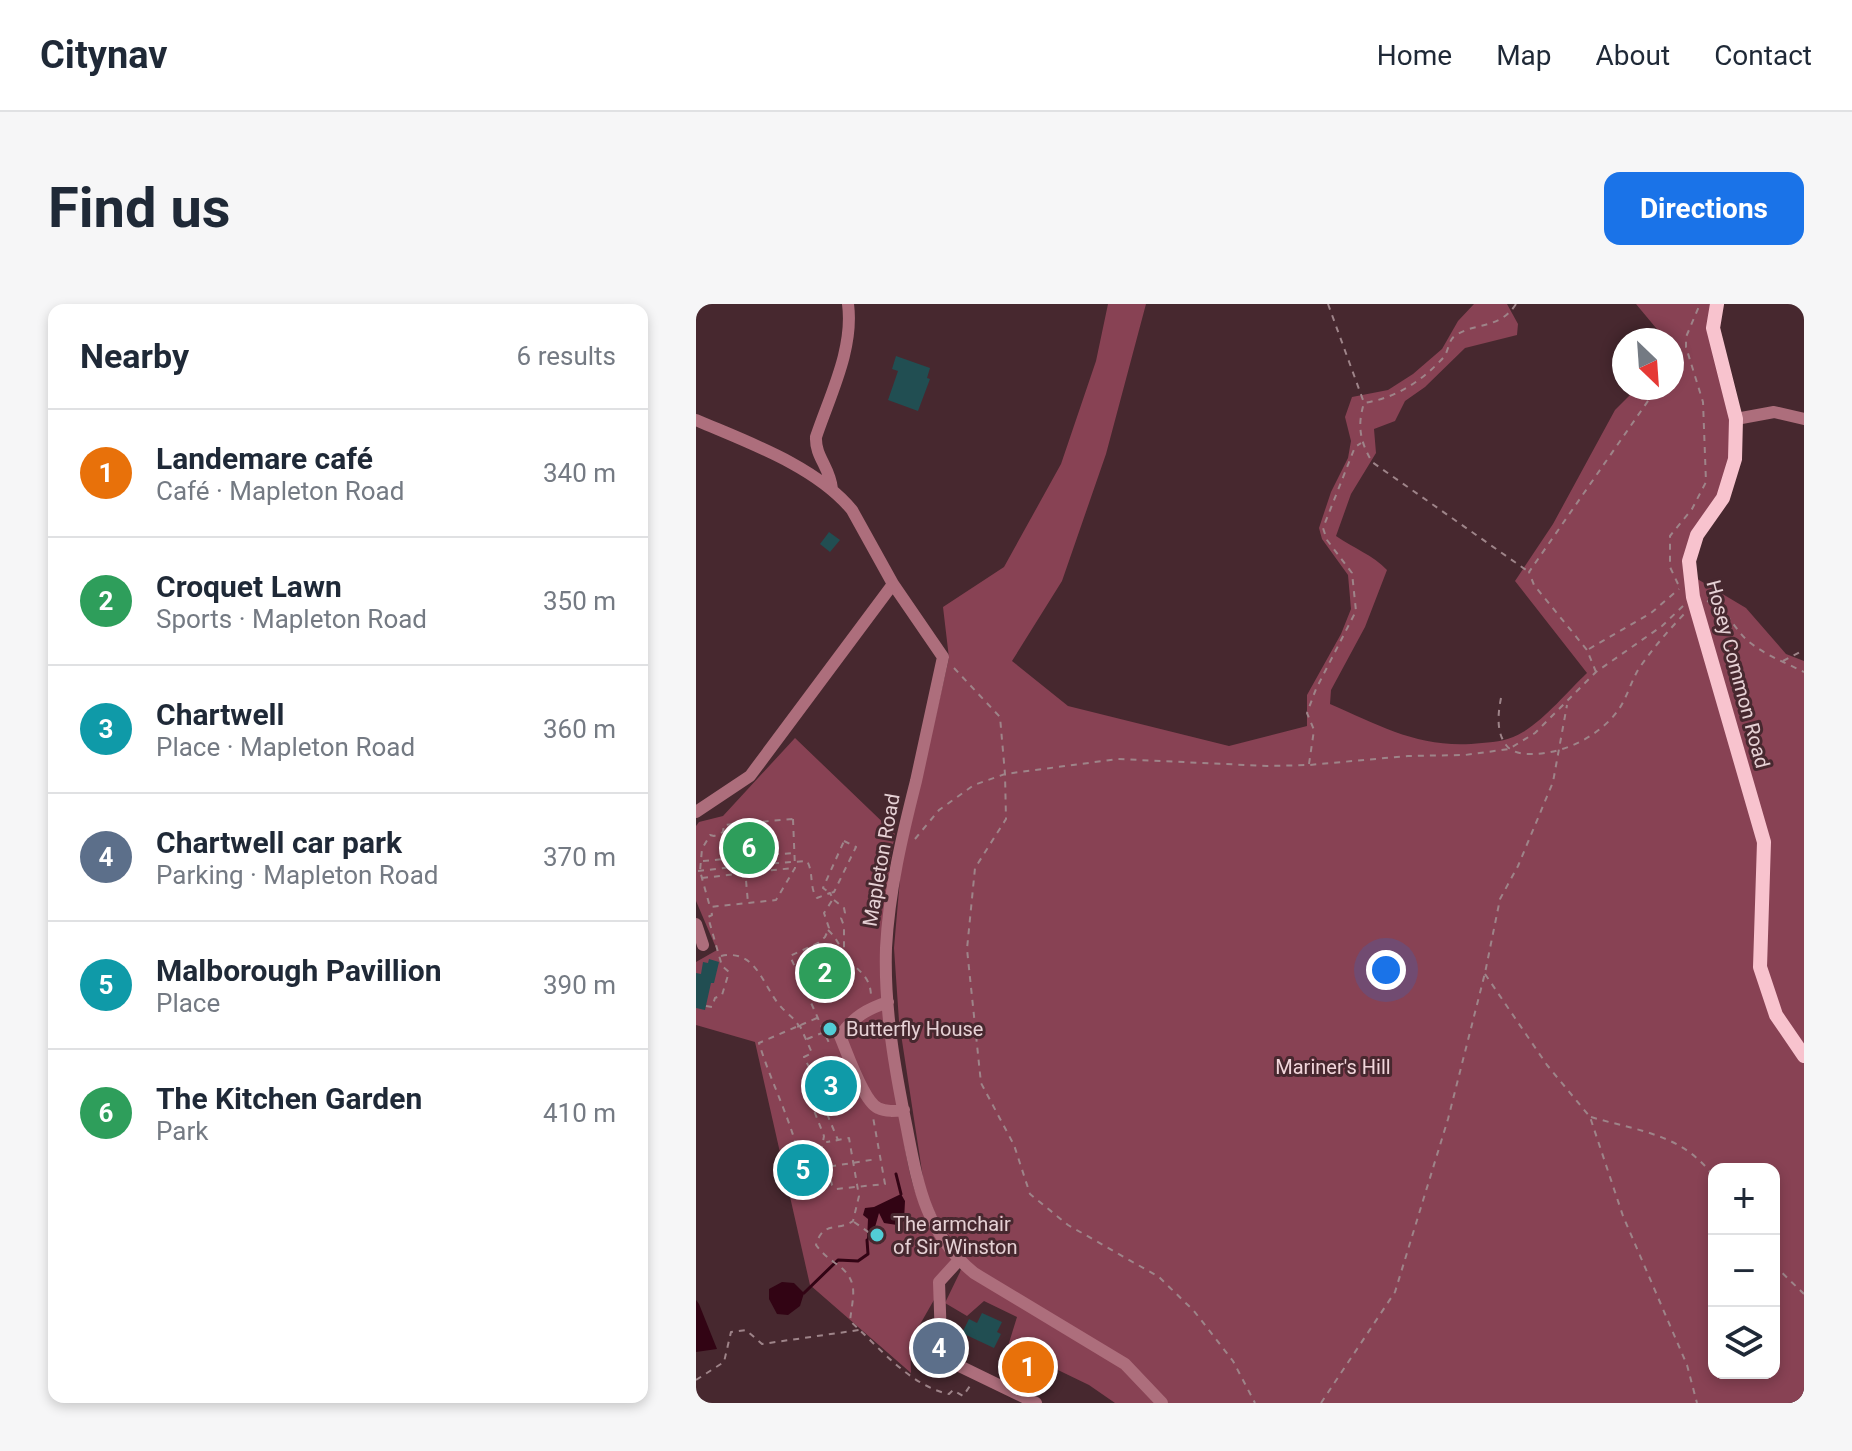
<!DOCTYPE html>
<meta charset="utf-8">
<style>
:root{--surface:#fff;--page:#f6f6f7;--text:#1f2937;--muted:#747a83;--line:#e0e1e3;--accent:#1a73e8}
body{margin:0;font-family:Roboto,sans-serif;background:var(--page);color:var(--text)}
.controls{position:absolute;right:24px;bottom:24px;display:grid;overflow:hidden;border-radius:16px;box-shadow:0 4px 12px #0003}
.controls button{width:72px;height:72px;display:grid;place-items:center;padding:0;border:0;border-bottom:2px solid var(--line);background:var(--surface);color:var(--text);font:40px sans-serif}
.compass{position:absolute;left:916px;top:24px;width:72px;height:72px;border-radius:50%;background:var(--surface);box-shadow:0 4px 12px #0003;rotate:155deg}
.you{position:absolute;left:690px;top:666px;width:28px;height:28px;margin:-20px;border:6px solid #fff;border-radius:50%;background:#1a73e8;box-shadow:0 0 0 12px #1a73e833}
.badge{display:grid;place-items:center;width:52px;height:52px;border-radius:50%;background:var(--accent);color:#fff;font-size:26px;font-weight:700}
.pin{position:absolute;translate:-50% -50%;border:4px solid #fff;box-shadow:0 2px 8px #0006}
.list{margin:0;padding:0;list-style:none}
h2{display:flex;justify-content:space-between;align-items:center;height:104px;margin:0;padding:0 32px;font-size:34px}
h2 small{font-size:26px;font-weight:400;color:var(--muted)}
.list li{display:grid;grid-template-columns:52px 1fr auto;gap:24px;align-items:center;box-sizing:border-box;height:128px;padding:0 32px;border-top:2px solid var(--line)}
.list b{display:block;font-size:30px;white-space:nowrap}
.list p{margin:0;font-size:26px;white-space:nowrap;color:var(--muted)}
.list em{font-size:26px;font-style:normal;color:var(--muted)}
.icon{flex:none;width:44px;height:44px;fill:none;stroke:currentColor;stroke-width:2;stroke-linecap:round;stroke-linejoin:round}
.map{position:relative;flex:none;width:1108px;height:1099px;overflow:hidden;border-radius:16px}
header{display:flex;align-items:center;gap:48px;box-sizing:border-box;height:112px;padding:0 40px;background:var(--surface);border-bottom:2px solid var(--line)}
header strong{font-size:38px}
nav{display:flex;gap:44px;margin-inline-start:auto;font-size:28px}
.intro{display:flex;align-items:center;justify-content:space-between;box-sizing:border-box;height:192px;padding:0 48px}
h1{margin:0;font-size:56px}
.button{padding:20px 36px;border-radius:16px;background:var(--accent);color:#fff;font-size:28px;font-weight:700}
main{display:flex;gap:48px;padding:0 48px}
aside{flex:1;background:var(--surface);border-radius:16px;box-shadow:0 4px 12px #0003}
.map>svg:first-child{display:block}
</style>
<header>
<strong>Citynav</strong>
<nav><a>Home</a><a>Map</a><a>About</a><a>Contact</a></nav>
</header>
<div class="intro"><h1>Find us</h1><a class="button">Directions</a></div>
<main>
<aside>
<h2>Nearby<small>6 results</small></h2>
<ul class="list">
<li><span class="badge" style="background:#e8710a">1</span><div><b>Landemare café</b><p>Café · Mapleton Road</p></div><em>340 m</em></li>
<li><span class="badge" style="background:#2e9e5b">2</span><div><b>Croquet Lawn</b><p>Sports · Mapleton Road</p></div><em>350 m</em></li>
<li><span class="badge" style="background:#0f9aa8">3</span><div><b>Chartwell</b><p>Place · Mapleton Road</p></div><em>360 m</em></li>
<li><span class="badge" style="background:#5c6f8a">4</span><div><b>Chartwell car park</b><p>Parking · Mapleton Road</p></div><em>370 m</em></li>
<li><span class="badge" style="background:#0f9aa8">5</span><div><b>Malborough Pavillion</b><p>Place</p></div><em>390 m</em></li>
<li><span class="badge" style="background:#2e9e5b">6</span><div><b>The Kitchen Garden</b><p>Park</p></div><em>410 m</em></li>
</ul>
</aside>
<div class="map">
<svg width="1108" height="1099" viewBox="0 0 1108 1099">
<rect width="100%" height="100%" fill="#47282f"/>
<path fill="#884254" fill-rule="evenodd" d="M 412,0 L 450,0 L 410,150 L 366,277 L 316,357 L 372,402 L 533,442 L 611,422 L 611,391 L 645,330 L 655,305 L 652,271 L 626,235 L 623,224 L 635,188 L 652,154 L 655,137 L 649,113 L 656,93 L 692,86 L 717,70 L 746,45 L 762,17 L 778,0 L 811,0 L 822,20 L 821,31 L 769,44 L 729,83 L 709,97 L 699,117 L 678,125 L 680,149 L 655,190 L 640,232 C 657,244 677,251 691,266 L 669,323 L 635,386 L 634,400 C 687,423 726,446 786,439 C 801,438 814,436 827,428 C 849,415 872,387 891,369 L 819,277 L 857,220 L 919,106 L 941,84 L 976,84 L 976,36 L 970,36 L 940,0 L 1020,0 L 1034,83 L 1037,155 L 996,249 L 998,273 L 1050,304 L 1090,350 L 1108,357 L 1108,1099 L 419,1099 L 393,1081 L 312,1042 L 321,1013 L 288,997 L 271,1012 L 249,999 L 264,968 L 270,949 L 247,926 L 229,887 L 203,717 L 198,644 L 205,563 L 253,354 L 247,303 L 308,263 L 365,160 L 400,57 ZM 1018,865 L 1078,865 L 1078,1069 L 1018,1069 Z
M 99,434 L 199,530 C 183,607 193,685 200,762 C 204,800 207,854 220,890 C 228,915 243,937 259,959 L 214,1038 L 215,1069 L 114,981 L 59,738 L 0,721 L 0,658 L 21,646 L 0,597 L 0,522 L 3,518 L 27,512 Z"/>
<path fill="#320414" d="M 205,890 L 209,897 L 208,917 L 201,921 L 188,919 L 183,909 L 176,934 L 171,936 L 172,915 L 167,911 L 169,904 L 178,903 Z
M 86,978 L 98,979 L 108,989 L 104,1002 L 92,1011 L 81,1010 L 73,995 L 73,985 Z
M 0,996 L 3,1000 L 21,1045 L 0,1048 Z"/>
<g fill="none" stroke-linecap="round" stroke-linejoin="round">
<path stroke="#320414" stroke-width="3" d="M 200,870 L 205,890
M 108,989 L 142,956 L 162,957 L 172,950 L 171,936"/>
</g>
<path fill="#214e52" d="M 200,52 L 234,64 L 231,74 L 234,75 L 222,107 L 192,96 L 202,67 L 196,65 Z
M 133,228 L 144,236 L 134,248 L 124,240 Z
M 13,655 L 23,658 L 18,679 L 15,679 L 9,706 L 0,704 L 0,669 L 5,670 L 7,658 L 12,659 Z
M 136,754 L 158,802 L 143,809 L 135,791 L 123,796 L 117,784 L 127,780 L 122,760 Z
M 286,1009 L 306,1018 L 301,1028 L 305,1030 L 298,1044 L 266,1029 L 273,1015 L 281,1019 Z
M 316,1047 L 360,1068 L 354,1080 L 328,1068 L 326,1074 L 308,1065 Z"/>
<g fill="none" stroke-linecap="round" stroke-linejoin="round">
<path stroke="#9e8489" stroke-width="2" stroke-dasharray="6 6" stroke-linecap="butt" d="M 632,0 L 667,96
M 820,0 C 804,25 781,18 760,31 C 752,36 753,46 748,53 C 726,77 700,94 668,99 C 661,122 664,137 676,158 L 833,268
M 976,63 L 989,44
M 982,280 L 974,263 L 974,232 L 996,205 L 1010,178 L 1007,98 L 990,43 L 990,33 L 1004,0
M 1011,297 C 1029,302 1038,325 1052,337 C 1069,351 1088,358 1108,368
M 893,345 L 955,309 L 983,285
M 1087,357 L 1108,346
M 258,364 L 304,413 L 309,470 L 310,515 L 279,564 L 271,645 L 285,779 L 318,841 L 334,890 L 372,921 L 463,973 L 498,1007 L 537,1057 L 559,1099
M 900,368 L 891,346 L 838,281 L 833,268 L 961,84
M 805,394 C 802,409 800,428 810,441 C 817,450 828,450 838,450 C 870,449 905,431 923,405 C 931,393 935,378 942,366 C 956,345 972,327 989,309
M 613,460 L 618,426 L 611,409 L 620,385 L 660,307 L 656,269 L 631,236 L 627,224 L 659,143 L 665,139
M 97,515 L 99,564 L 80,596 L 14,603 L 4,567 L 6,545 L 14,531 L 18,532 L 27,528 L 28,521 Z
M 44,520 L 49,558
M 219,535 L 243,506 L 278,481 L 309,470 L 422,455 L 571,462 L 613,461 L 712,452 L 769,451 L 813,445 L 839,429 L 900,368 L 966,322 L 987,302
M 148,537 L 160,543 L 138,588 L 134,589 L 127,584 Z
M 7,557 L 39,554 L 47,549 L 57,552 L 98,549
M 50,558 L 53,562 L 48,565 L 46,561 Z
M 53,561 L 111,557 C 118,569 113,584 121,594 L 134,589 L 137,595 L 128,609 L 133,624 L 129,633 L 122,639 L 94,652 L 134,741
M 49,565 L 52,599
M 2,567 L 46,562
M 6,574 L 41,570 L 50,574 L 58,568 L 98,564
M 138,596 L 148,604 L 149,609 L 145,614 L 148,622 L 148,646
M 132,626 C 141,634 144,644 151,653 C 162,668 174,671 175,691
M 25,652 C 58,645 65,676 81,698 C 88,708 97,712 103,722
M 789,670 L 851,761 L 894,813 L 927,912 L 991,1061 L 1001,1099
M 10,702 L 16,703 L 19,694 L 26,691 L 33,668 L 26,662 L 12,613 L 16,611 L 15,605
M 121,714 L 100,723 L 104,722 L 116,749 L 108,753 L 115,767 L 110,769 L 114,778 L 108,781 L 128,832 L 122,865
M 100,723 L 63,739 C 76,782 99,823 106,867 L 181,855
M 111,735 L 131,727
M 136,794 L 126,798 L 142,836 L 131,838 L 153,834 L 163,892 L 157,917 C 141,928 127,916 120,941 C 126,949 131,953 139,959 C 164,976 157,990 154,1017 C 183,1043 214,1082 253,1090 L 257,1086 L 267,1092 L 276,1079
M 895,813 C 942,827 987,830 1018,873
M 132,864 L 136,881 L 140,885 L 189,880 L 177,813
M 158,918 L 178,932
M 1078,961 L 1108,990
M 0,1076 L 28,1058 L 35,1028 L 50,1026 L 66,1040 L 163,1026
M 625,1099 L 699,988 L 752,815 L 789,669 L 804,595 L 822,562 L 857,478 L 871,401"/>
<path stroke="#ad6e7c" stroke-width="12" d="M 1040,115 L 1078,108 L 1108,115
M 0,116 C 51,138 120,162 156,206 L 197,280 L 247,353 C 238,394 229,436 220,477 C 206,532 193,587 190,644 C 188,705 199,766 211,825 C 222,882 230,930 278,969 L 429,1060 L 466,1099
M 136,185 C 134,163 119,153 120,133 C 134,91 158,45 152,0
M 0,508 L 54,472 L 197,280
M 0,620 L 7,641
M 192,698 C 171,705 157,713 144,732 C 151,748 167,797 182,804 C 190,808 199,807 208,806
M 263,956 L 243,978 L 245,1037 L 251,1056 L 340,1099"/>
<path stroke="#f8c3ce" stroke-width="14" d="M 1021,0 L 1017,24 L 1040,115 L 1039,155 L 1027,194 L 1001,231 L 993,257 L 997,293 L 1068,538 L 1064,663 L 1080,711 L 1108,752"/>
</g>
<g fill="#52ccd5" stroke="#47282f" stroke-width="3">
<circle cx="134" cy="725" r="8"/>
<circle cx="181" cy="931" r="8"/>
</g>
<g text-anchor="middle" stroke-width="6" stroke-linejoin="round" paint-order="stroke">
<g font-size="20" fill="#e6d1d5" stroke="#47282f">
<text transform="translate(1042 370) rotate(75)" y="7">Hosey Common Road</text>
<text transform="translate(185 556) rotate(-80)" y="7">Mapleton Road</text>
</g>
<g font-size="20" fill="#e6d1d5" stroke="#47282f" text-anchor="start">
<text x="150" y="732">Butterfly House</text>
<text x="197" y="927">The armchair<tspan x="197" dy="23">of Sir Winston</tspan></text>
</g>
<g font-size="20" fill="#f1d6db" stroke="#47282f">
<text x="637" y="770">Mariner's Hill</text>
</g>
</g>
</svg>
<div class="controls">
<button>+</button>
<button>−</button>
<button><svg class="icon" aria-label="layers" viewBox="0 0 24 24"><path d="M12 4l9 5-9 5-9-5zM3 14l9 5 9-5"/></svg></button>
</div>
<svg class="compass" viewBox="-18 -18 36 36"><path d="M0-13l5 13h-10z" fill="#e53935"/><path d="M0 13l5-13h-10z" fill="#747a83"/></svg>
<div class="you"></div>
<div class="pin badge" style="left:332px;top:1063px;background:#e8710a">1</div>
<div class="pin badge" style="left:129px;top:669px;background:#2e9e5b">2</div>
<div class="pin badge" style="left:135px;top:782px;background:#0f9aa8">3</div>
<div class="pin badge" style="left:243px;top:1044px;background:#5c6f8a">4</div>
<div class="pin badge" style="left:107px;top:866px;background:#0f9aa8">5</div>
<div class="pin badge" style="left:53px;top:544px;background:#2e9e5b">6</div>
</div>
</main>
